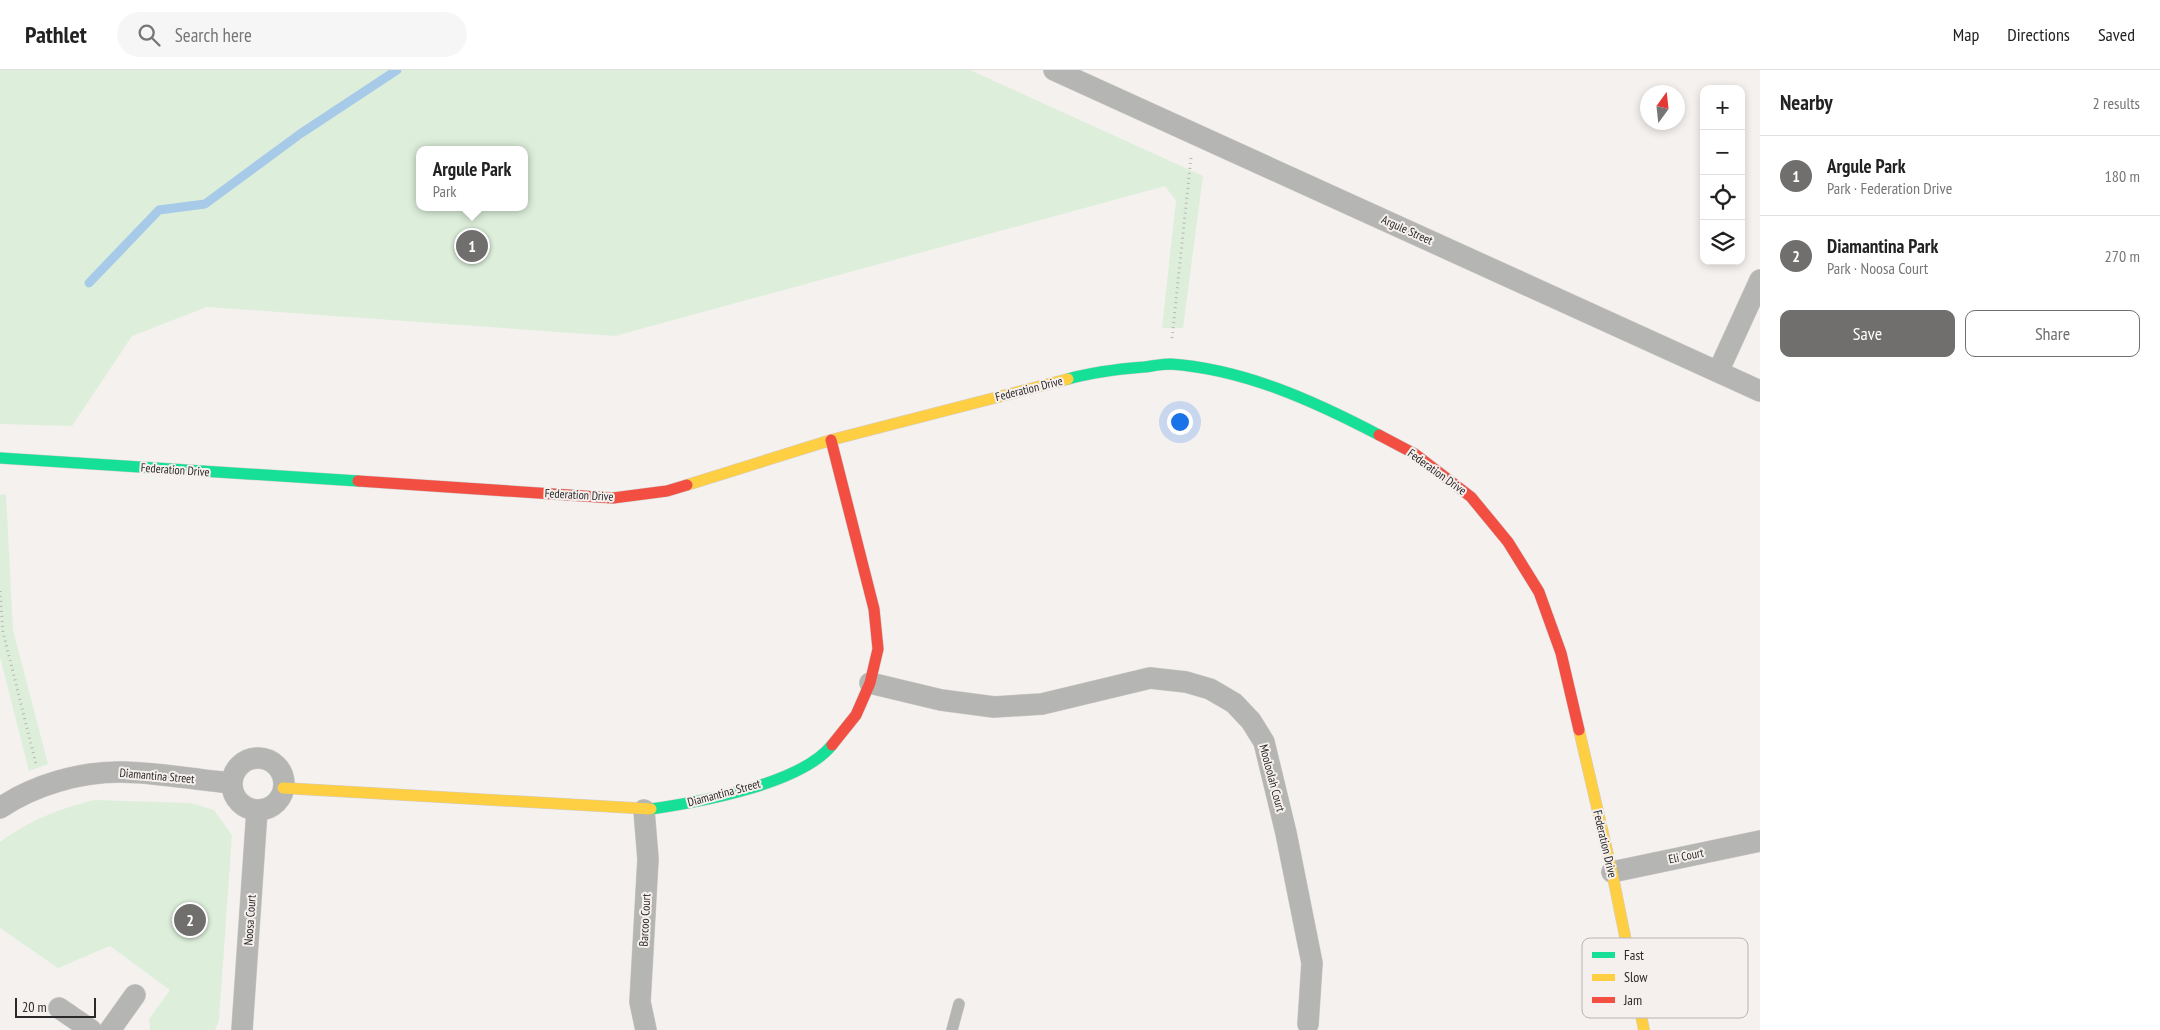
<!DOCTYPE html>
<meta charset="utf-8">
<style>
:root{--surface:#fff;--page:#f6f6f6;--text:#222;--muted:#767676;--line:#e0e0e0;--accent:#716f6e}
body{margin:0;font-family:"PT Sans Narrow",sans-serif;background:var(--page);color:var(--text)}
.controls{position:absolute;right:15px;top:15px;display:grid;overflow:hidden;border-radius:10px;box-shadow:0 2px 8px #0003}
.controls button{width:45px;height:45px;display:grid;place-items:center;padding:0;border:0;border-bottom:1px solid var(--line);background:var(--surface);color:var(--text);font:25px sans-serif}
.compass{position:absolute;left:1640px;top:15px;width:45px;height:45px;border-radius:50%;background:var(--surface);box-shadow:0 2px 8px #0003;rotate:15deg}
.scale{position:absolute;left:15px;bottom:12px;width:81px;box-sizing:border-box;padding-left:5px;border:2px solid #2b2929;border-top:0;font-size:14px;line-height:18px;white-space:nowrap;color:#2b2929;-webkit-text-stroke:4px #f5f0ee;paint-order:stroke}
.you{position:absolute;left:1179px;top:351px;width:18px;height:18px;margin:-12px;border:4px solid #fff;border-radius:50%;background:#1a73e8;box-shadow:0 0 0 8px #1a73e833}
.badge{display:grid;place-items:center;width:32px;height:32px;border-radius:50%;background:var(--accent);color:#fff;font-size:16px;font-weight:700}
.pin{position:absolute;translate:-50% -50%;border:2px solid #fff;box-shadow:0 1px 5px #0006}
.popup{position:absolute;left:416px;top:76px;width:112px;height:65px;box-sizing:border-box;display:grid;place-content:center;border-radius:10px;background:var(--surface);filter:drop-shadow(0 1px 4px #0005);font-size:16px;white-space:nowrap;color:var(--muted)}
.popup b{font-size:19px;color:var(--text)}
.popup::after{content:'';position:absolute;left:50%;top:100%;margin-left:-10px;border:10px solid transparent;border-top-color:var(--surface)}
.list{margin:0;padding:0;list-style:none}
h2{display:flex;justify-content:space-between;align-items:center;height:65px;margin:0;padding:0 20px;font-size:21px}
h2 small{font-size:16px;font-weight:400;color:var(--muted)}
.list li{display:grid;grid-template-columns:32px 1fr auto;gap:15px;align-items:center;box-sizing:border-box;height:80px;padding:0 20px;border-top:1px solid var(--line)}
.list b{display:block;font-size:19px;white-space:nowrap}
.list p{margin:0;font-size:16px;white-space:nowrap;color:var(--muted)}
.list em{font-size:16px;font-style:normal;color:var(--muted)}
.actions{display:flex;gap:10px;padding:15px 20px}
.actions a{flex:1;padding:11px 0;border:1px solid var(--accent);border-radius:10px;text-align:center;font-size:18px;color:var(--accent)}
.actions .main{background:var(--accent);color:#fff}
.icon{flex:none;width:28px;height:28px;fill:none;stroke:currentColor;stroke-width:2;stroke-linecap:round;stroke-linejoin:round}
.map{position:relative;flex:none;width:1760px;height:960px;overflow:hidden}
header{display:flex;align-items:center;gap:30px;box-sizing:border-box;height:70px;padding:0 25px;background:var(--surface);border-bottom:1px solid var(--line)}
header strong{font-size:24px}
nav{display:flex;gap:28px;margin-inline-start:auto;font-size:18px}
.search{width:350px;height:45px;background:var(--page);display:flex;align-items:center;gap:12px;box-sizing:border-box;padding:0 18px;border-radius:28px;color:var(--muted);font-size:19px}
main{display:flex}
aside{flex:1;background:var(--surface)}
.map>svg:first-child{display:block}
</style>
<header>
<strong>Pathlet</strong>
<div class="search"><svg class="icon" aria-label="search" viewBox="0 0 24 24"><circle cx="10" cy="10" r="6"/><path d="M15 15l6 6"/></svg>Search here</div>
<nav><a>Map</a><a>Directions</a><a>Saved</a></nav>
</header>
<main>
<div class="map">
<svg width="1760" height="960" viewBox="0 0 1760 960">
<rect width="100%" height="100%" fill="#f4f1ef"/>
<path fill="#ddefdb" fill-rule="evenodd" d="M 0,0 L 970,0 L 1203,106 L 1183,258 L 1162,258 L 1176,131 L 1165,116 L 615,266 L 207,237 L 132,266 L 72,356 L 0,354 ZM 420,80 L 524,80 L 524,137 L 420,137 Z
M 6,424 L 13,560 L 48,694 L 29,701 L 0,587 L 0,425 Z
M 94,730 L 191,733 L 214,740 L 232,765 L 219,950 L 215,960 L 150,960 L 149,949 L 170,920 L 110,876 L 58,898 L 0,858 L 0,772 C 32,749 57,740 94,730 Z"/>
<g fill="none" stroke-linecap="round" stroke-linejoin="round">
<path stroke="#a6cae7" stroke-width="9" d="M 89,213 L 159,140 L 205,134 L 300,64 L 397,0"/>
<g stroke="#cfcdcc" stroke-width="12">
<path id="lane" d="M 952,960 L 959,934"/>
</g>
<g stroke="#cfcdcc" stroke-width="22">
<path id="street" d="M 1054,0 L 1760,321
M 1718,302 L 1760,210
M 870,613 L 941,630 L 994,637 L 1042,634 L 1150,608 L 1186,612 L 1210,619 L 1234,633 L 1251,651 L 1264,672 L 1286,763 L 1312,893 L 1308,954
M232 714a26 26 0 1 1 52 0a26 26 0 1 1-52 0Z
M 0,738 C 34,715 79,702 120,702 C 155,702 196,710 232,713
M 644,740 L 648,789 L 640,932 L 646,960
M 1612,802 L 1760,771
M 59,938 L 91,960
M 110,960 L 135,925
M 242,960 L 257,740"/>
</g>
<g stroke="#cfcdcc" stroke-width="12">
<path id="fast" d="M 1068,309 C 1093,302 1118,299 1144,297 C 1152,296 1162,294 1170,294 C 1244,299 1314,331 1379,365
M 0,388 L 358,411
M 651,739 C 700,732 801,714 832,675"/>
</g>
<g stroke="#cfcdcc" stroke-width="12">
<path id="slow" d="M 687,415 L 831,370 L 1068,309
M 1579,660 L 1612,802 L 1644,960
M 283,718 L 651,739"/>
</g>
<g stroke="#cfcdcc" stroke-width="12">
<path id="jam" d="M 1379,365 L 1415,384 L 1471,427 L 1508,472 L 1539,522 L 1561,583 L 1579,660
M 831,370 L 874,539 L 878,579 L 870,613 L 856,645 L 832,675
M 358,411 L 613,428 L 667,421 L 687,415"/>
</g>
<path stroke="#b8b6b4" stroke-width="3" stroke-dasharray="1 4" stroke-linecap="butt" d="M 1172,268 L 1191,88
M 0,521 L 3,562 L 36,694"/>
<use href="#lane" stroke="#b5b5b3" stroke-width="11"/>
<use href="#street" stroke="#b5b5b3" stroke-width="21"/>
<use href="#fast" stroke="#16e098" stroke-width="11"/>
<use href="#slow" stroke="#ffcf43" stroke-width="11"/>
<use href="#jam" stroke="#f24e42" stroke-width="11"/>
</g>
<g text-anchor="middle" stroke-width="4" stroke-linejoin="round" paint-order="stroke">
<g font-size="12" fill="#2b2929" stroke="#f5f0ee">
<text transform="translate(1407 160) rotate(24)" y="4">Argule Street</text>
<text transform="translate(1029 319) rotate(-14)" y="4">Federation Drive</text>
<text transform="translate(175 400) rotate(4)" y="4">Federation Drive</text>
<text transform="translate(1437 402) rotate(36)" y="4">Federation Drive</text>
<text transform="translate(579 425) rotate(3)" y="4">Federation Drive</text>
<text transform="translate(157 706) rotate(5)" y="4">Diamantina Street</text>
<text transform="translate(1272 708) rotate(75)" y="4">Mooloolah Court</text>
<text transform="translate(724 723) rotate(-15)" y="4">Diamantina Street</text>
<text transform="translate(1605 774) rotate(77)" y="4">Federation Drive</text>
<text transform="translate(1686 786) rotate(-12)" y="4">Eli Court</text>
<text transform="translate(250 850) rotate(-86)" y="4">Noosa Court</text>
<text transform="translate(645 850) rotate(-87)" y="4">Barcoo Court</text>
</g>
</g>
<rect x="1582" y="868" width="166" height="80" rx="8" fill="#f5f0ee" stroke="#b8b4b3" stroke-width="1"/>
<rect x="1592" y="882" width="23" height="6" fill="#16e098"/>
<rect x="1592" y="904" width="23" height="7" fill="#ffcf43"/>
<rect x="1592" y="927" width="23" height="6" fill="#f24e42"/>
<g font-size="14" fill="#2b2929">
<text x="1624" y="890">Fast</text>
<text x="1624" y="912">Slow</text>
<text x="1624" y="935">Jam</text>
</g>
</svg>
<div class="controls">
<button>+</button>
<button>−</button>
<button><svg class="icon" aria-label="locate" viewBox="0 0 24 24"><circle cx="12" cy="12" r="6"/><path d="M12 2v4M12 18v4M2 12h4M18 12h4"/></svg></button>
<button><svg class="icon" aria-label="layers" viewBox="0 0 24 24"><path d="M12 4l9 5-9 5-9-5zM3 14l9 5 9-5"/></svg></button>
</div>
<svg class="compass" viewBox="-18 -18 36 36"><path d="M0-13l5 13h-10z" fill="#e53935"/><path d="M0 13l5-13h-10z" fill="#767676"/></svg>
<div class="scale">20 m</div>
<div class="you"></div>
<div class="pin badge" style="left:472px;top:176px">1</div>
<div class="popup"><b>Argule Park</b>Park</div>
<div class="pin badge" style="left:190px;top:850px">2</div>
</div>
<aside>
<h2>Nearby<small>2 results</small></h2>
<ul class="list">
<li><span class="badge">1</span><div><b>Argule Park</b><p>Park · Federation Drive</p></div><em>180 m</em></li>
<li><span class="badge">2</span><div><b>Diamantina Park</b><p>Park · Noosa Court</p></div><em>270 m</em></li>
</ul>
<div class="actions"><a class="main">Save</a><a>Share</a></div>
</aside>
</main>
